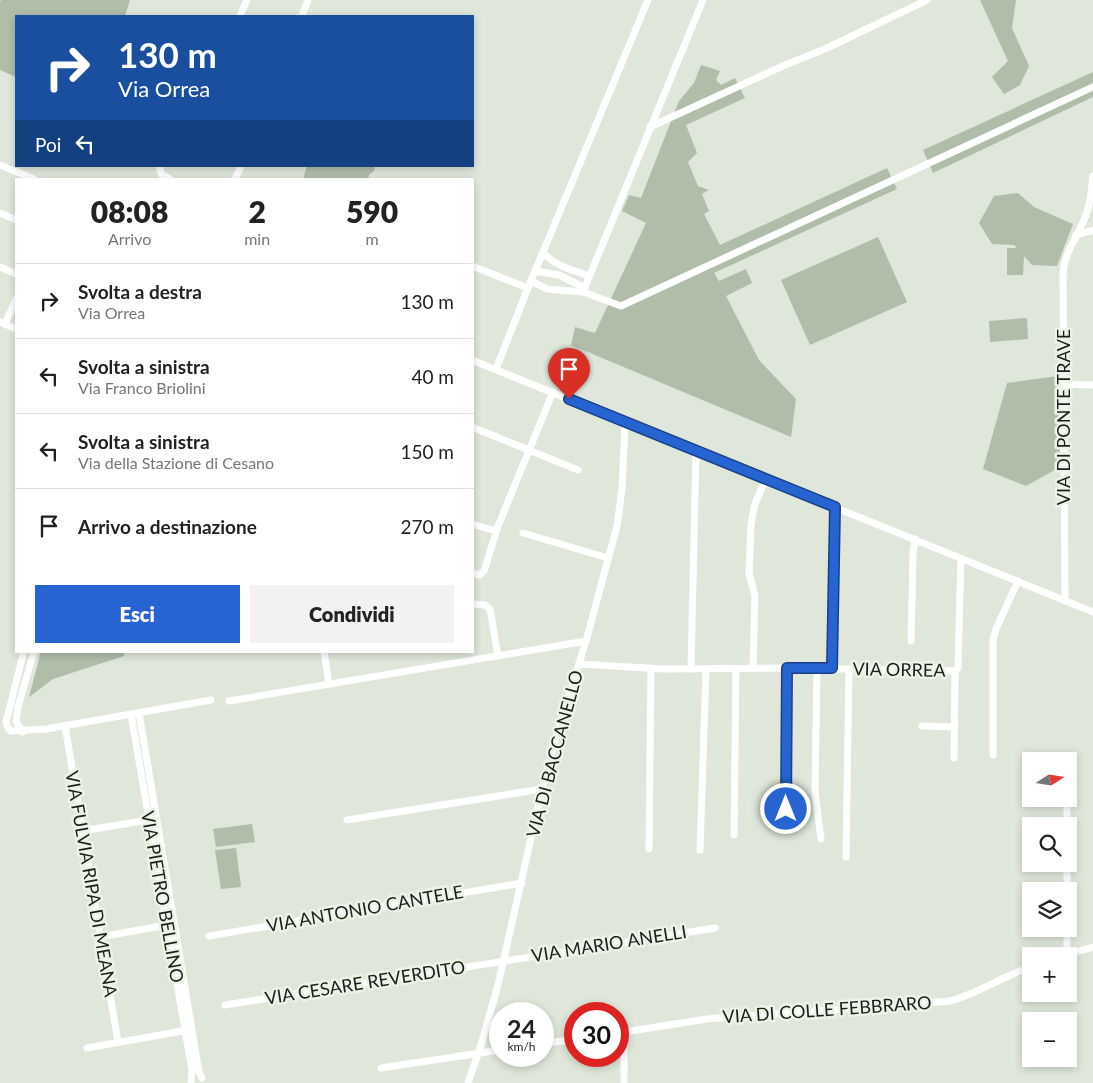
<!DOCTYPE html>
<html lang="it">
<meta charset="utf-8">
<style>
:root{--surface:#fff;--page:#f2f2f2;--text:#222;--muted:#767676;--line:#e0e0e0;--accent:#2564d1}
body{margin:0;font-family:Lato,sans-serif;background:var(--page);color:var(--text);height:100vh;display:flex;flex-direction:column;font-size:19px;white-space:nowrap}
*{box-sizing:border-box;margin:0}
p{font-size:16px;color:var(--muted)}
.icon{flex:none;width:28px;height:28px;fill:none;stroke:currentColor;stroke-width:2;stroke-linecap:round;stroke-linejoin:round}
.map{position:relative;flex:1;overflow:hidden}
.drawer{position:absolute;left:15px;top:178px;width:459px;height:475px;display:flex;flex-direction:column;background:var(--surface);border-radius:0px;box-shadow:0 2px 8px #0003}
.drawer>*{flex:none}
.guide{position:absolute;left:15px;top:15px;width:459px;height:152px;border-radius:0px;box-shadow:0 2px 8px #0003;background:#1a4fa0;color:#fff;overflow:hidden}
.needle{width:32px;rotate:78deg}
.controls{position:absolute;left:1022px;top:752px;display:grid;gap:10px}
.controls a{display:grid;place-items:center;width:55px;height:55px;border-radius:0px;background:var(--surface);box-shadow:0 2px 8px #0003;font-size:25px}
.speed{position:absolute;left:489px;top:1002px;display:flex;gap:10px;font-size:25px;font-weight:700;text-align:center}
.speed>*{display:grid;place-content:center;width:65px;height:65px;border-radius:50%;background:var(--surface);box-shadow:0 2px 8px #0003;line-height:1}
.speed small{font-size:12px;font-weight:400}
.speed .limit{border:8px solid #d22;background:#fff;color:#111}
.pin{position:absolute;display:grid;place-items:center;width:42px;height:42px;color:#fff;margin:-51px -21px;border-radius:50% 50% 50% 0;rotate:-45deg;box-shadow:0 0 5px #0007}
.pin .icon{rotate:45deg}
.me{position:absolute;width:55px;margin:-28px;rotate:0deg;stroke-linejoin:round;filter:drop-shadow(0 0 4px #0008)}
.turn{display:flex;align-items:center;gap:18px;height:105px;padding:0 20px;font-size:22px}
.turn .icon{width:65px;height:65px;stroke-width:2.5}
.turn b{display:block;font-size:35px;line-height:42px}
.then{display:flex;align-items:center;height:48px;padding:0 20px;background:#0003;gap:10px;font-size:19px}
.eta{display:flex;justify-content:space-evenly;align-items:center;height:85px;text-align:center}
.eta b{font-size:30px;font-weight:800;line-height:35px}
.button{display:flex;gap:10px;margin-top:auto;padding:10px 20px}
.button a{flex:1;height:58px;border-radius:0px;background:var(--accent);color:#fff;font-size:20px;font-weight:800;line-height:58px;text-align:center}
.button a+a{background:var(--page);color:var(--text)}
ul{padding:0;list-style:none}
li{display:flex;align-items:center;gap:15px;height:75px;padding:0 20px;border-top:1px solid var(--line)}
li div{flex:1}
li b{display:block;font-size:19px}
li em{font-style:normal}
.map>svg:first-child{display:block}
.green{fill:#b0bda9}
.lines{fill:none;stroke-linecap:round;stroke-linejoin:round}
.minor{stroke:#fff;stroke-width:7}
.route-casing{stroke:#184188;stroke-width:12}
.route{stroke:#2564d1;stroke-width:9}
.labels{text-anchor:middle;stroke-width:5;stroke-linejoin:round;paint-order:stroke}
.street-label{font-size:18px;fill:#1c1f1a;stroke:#ebf4e7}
</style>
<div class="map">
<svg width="1093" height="1083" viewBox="0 0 1093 1083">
<rect width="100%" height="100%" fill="#dee7da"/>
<g class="green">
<polygon points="1,0 130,0 125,16 16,16 16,77 0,70 0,2"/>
<polygon points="980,0 1016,0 1012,28 1029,66 1020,85 1004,94 992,77 1008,61"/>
<polygon points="701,65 720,71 716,80 721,85 735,78 745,98 686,125 697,153 688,162 698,186 709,190 702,194 709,211 704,214 720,245 887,168 897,189 714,273 719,281 746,269 752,283 726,296 759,360 796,399 791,437 571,345 575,327 595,333 646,223 622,211 629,195 641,198 679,101 694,83"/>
<polygon points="1093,72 1093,97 933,173 923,150"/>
<polygon points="307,166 374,166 375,170 369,175 368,179 303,179"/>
<polygon points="1018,193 1034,207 1073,224 1057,266 1032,265 1024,256 1023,275 1007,275 1007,248 1017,248 1014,245 992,244 979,223 994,196"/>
<polygon points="878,237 907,302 810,345 781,280"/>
<polygon points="1027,318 1028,339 990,342 989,321"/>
<polygon points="1058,376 1060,467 1026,486 983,469 1007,383"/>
<polygon points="41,651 123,651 124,656 53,679 29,697"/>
<polygon points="252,824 255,842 216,847 213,829"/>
<polygon points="236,848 241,887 221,889 215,850"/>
</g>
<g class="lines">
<g class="minor">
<polyline points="240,16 247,0"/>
<polyline points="302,16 308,0"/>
<polyline points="650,127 785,65 825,49 927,0"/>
<polyline points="0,165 34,179"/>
<polyline points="160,166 160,170 162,175 170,179"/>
<polyline points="235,179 241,166"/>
<polyline points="0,213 16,220"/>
<polyline points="1076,235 1093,230"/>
<path d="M543 252C554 266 573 270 589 276"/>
<polyline points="472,266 528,288"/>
<polyline points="0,267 16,274"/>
<polyline points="535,271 559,275 585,288"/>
<polyline points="531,281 547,289 583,292 621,306 1093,87"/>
<polyline points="583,292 703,0"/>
<polyline points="0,322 16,329"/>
<polyline points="5,324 16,299"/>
<polyline points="472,360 1093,612"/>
<polyline points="496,369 528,288 648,0"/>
<polyline points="1064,384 1093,385"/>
<polyline points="472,427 578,470"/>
<polyline points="472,524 496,531"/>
<polyline points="523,533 608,558"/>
<polyline points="472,573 480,575 484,571 498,526 553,392"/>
<path d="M1065 601 1063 272C1065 252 1076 240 1083 222 1090 208 1091 192 1093 176"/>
<polyline points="472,604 485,605 490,609 498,656"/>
<polyline points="911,641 913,554 915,539"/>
<polyline points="24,651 6,722 8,728 11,731 46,729 211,700"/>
<polyline points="324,651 329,684"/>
<polyline points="579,664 663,669 787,668 956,671 958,668 961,558"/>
<polyline points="753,668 755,596 749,573 751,524 755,504 766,479"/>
<polyline points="817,668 815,792 821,839"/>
<polyline points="832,668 835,507"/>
<polyline points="691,669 696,451"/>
<polyline points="229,701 586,641"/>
<polyline points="139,713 199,1072 202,1078"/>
<polyline points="131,714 192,1071 191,1081"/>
<polyline points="65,726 118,1042"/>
<polyline points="922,726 954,727"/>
<polyline points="23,732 16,722 18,707 34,651"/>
<polyline points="993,755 993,640 996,629 1018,581"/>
<polyline points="954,758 955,671"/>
<polyline points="787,809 787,668"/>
<polyline points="347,820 542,789"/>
<polyline points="1067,826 1067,799"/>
<polyline points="82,831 154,819"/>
<polyline points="734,835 736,668"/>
<polyline points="649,849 651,668"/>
<polyline points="700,850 706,669"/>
<polyline points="846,857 849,669"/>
<polyline points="1067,891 1067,864"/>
<polyline points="209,936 522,883"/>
<polyline points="100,937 172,924"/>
<polyline points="1067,955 1067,929"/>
<polyline points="1062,956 1093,947"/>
<polyline points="225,1005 715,928"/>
<polyline points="624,1031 624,1083"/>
<path d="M618 1033 707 1019 950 1001C979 993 1003 976 1031 967"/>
<polyline points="542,1044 575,1039"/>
<polyline points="87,1048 188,1030"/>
<polyline points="381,1068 500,1050"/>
<polyline points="468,1083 481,1045 498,985 542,789 556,737 586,641 617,526 622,489 625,423"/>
</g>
</g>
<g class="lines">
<defs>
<polyline id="route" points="569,399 835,507 832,668 787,668 786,809"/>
</defs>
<use href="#route" class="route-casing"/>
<use href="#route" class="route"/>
</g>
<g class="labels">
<g class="street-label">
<text transform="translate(1064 417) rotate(-90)" y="6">VIA DI PONTE TRAVE</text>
<text transform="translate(899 670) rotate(1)" y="6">VIA ORREA</text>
<text transform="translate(555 754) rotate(-75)" y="6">VIA DI BACCANELLO</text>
<text transform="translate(91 884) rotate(80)" y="6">VIA FULVIA RIPA DI MEANA</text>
<text transform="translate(162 897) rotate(80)" y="6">VIA PIETRO BELLINO</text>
<text transform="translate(365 909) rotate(-10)" y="6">VIA ANTONIO CANTELE</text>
<text transform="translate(609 944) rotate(-9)" y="6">VIA MARIO ANELLI</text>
<text transform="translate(365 983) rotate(-9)" y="6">VIA CESARE REVERDITO</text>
<text transform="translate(827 1010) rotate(-4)" y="6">VIA DI COLLE FEBBRARO</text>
</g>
</g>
</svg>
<div class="controls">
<a><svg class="needle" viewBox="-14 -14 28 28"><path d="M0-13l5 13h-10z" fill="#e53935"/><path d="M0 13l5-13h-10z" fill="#767676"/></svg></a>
<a><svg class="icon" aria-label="search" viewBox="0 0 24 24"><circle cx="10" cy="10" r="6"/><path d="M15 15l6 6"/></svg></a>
<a><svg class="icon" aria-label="layers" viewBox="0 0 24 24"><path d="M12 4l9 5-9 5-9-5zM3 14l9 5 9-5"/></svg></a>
<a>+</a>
<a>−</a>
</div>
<div class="speed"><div>24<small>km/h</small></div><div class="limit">30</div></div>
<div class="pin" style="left:569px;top:399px;background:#d93025"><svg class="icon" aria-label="arrive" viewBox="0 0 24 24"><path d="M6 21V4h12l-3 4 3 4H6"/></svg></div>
<svg class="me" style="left:786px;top:809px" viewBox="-20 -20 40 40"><circle r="17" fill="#2564d1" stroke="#fff" stroke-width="3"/><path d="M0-11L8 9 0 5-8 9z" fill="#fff"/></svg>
<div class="guide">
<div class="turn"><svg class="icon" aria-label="right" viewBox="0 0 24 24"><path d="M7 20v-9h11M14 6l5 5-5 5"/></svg><div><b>130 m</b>Via Orrea</div></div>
<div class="then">Poi<svg class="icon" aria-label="left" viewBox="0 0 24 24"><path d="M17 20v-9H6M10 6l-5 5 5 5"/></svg></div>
</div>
<section class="drawer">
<div class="eta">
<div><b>08:08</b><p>Arrivo</p></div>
<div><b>2</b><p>min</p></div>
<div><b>590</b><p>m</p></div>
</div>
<ul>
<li><svg class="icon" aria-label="right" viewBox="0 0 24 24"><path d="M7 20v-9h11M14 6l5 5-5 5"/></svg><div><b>Svolta a destra</b><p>Via Orrea</p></div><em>130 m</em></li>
<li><svg class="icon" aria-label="left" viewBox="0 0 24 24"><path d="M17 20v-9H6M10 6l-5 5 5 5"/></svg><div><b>Svolta a sinistra</b><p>Via Franco Briolini</p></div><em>40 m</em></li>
<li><svg class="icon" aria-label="left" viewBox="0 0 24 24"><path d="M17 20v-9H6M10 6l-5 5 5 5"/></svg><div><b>Svolta a sinistra</b><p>Via della Stazione di Cesano</p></div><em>150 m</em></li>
<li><svg class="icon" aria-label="arrive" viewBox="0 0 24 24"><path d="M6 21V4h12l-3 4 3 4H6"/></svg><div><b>Arrivo a destinazione</b></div><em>270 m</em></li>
</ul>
<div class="button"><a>Esci</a><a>Condividi</a></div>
</section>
</div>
